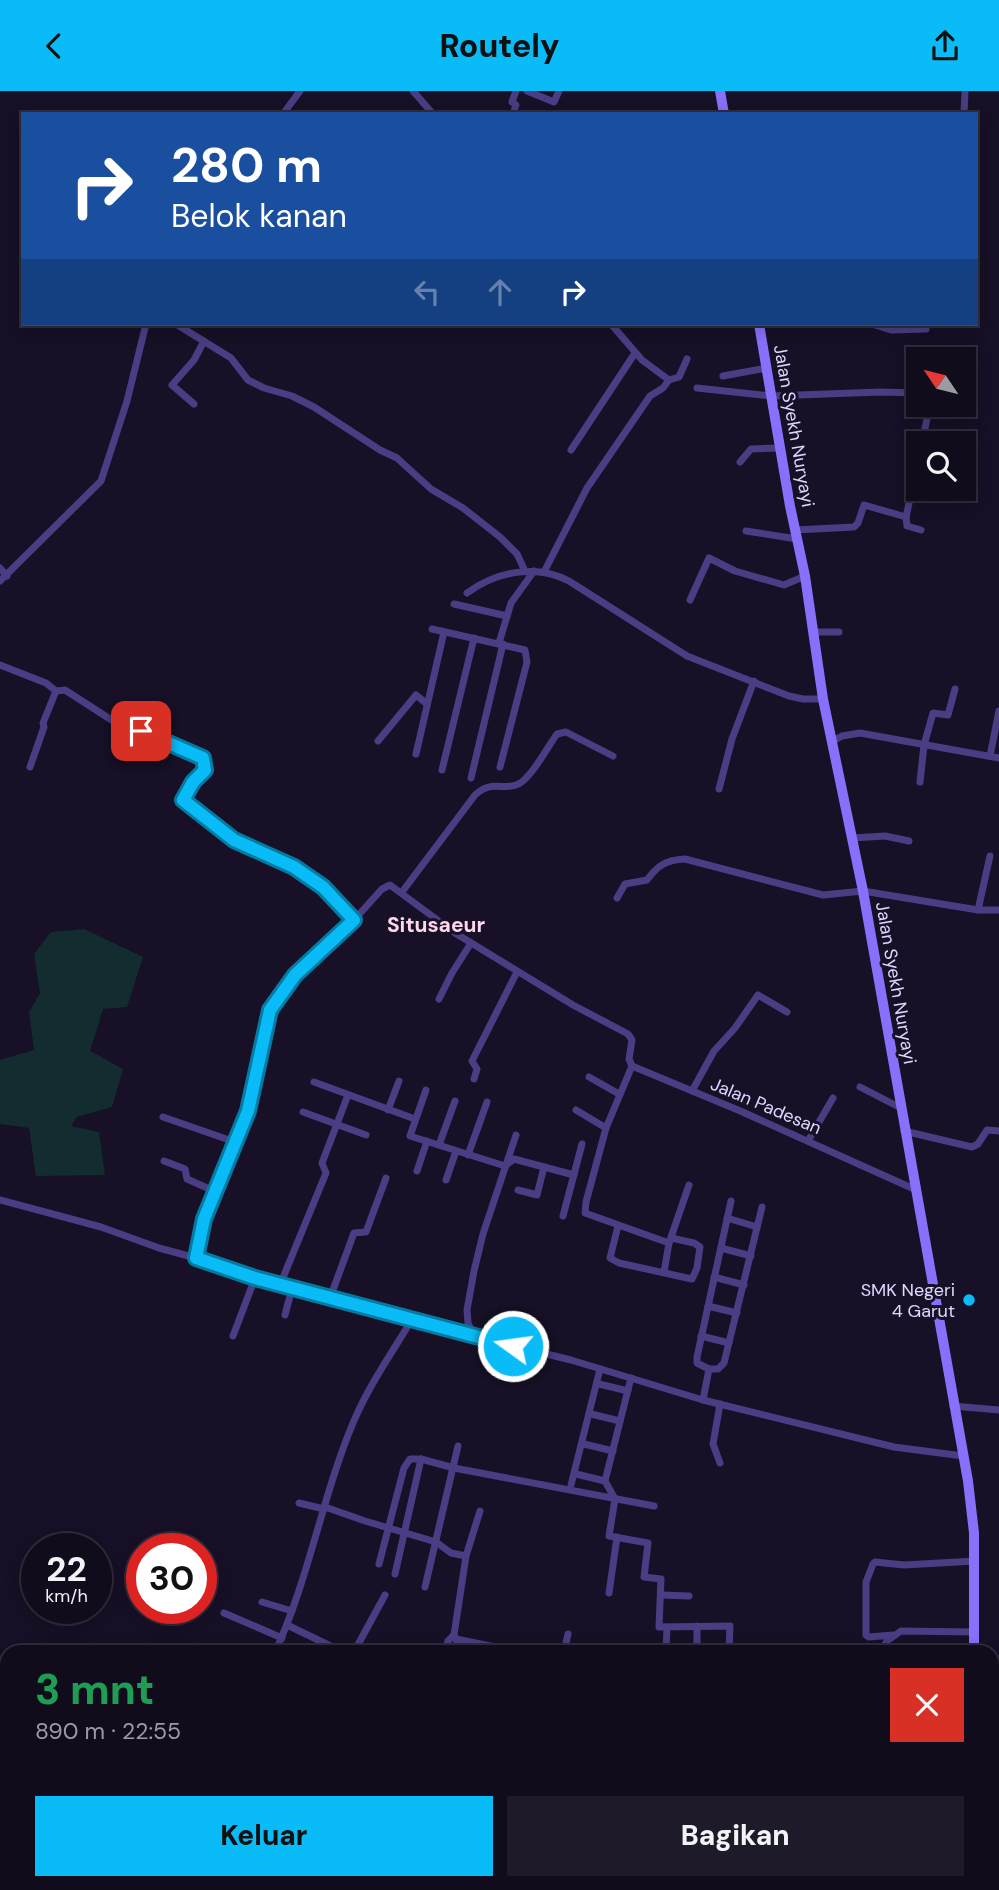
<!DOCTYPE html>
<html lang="id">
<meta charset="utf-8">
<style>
:root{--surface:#110c1c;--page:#1e1a29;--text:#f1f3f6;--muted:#9c9ba3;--line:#302c3b;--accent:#09bbf6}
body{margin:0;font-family:"DM Sans",sans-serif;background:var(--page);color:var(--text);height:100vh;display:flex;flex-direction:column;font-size:26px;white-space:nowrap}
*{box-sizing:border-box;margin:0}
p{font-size:23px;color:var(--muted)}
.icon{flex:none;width:38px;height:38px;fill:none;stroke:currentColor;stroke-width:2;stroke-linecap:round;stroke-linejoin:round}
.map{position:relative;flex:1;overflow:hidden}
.sheet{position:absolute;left:0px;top:1554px;width:999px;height:245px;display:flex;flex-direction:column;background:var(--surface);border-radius:21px 21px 0 0;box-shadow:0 4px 18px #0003,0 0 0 2px var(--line)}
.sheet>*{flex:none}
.banner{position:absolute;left:21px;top:21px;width:957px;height:214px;border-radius:0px;box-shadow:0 4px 18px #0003,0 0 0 2px var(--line);background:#1a4fa0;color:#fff;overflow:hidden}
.needle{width:46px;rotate:305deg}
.buttons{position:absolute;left:906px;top:256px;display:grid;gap:14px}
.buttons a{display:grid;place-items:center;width:70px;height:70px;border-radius:0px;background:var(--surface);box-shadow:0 4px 18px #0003,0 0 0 2px var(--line);font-size:35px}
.speed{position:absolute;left:21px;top:1442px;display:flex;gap:14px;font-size:35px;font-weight:700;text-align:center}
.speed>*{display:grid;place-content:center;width:91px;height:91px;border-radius:50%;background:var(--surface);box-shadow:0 4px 18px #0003,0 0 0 2px var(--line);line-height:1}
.speed small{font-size:18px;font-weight:400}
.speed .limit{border:10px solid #d22;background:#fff;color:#111}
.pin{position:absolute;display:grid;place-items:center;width:60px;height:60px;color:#fff;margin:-30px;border-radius:14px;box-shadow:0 4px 10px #0006}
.me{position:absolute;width:77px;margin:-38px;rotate:284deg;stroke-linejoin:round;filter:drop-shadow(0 0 5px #0008)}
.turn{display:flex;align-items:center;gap:24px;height:147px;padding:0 35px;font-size:32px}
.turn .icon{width:91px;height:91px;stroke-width:2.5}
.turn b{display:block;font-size:49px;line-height:60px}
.lanes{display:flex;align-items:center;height:66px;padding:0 35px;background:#0003;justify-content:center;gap:35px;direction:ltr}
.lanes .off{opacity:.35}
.round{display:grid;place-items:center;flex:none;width:74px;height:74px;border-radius:0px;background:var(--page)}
.head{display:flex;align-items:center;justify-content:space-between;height:119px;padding:0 35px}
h1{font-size:42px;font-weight:800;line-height:52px;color:#1e9e55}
.primary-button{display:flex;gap:14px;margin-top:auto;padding:14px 35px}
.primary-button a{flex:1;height:80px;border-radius:0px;background:var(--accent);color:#111;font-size:28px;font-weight:800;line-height:80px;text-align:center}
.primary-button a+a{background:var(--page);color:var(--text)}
header{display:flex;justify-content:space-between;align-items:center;height:91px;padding:0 35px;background:var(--accent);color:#111;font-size:32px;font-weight:800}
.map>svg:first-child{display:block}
.green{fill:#132c2f}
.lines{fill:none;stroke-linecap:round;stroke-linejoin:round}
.minor{stroke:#4a3d83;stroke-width:7}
.secondary{stroke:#8970fa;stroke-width:10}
.route-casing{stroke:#067aa0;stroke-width:18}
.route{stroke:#09bbf6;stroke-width:12}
.poi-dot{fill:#09bbf6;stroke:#171026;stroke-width:2.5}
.labels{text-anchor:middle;stroke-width:6;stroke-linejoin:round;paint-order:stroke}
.street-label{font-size:18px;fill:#e0d6fe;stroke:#171026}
.poi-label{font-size:18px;fill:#e0d6fe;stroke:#171026;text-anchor:end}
.quarter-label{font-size:21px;font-weight:bold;fill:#fed8ea;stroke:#171026}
</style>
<header><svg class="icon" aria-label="back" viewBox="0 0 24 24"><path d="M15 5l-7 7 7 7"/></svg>Routely<svg class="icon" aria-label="share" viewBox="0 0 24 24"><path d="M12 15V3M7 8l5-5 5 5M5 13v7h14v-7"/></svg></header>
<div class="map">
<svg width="999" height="1799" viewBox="0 0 999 1799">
<rect width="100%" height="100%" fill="#171026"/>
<polygon class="green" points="84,838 143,866 127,916 103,918 90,960 123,978 112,1016 77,1026 71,1035 99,1041 105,1084 36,1085 29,1037 0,1033 0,969 34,959 29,921 40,902 34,863 51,841"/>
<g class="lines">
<g class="minor">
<polyline points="413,0 433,23"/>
<polyline points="527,0 554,11 559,0"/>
<polyline points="283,23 300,0"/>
<polyline points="513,23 516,14 512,11 516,0"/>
<polyline points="964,23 965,0"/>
<polyline points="176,233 231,267 248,289 264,297 292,305 314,316 380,359 397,367 431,398 463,417 500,446 517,463 525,480"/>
<polyline points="872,233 891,239 926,238"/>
<polyline points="927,265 928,268"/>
<polyline points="723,285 767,277"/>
<polyline points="669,289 679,286 687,268"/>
<polyline points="697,297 772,305 880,301 919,302"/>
<polyline points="194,313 172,294 194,269 204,250"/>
<polyline points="922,352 930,313"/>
<polyline points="571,359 635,262"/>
<polyline points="740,371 751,358 780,357"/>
<polyline points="906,426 907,435 921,439"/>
<polyline points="795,439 854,436 858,432 864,414 906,426 919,366"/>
<polyline points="746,440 797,448"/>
<polyline points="0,477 7,485"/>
<polyline points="544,481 587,397 650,305 663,297 669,289 642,269 611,233"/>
<polyline points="0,490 101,390 127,310 146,233"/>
<path d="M467 502C497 480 536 473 569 490L687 565 789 605 803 608H823"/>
<polyline points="690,509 709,467 735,480 784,494 805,485"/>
<polyline points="454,513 507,525"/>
<polyline points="432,538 525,559 527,571 500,676"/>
<polyline points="814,541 839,541"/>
<polyline points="499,552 511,512 534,480"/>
<polyline points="0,574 46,592 56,600 65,599 127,639 144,640 203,667 205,679 190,695 183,709 234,749 294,776 323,796 354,829"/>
<polyline points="378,650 416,604 427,613"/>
<polyline points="833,650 842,645 860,642 999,667"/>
<polyline points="416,663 444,541"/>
<polyline points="990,665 999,620"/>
<polyline points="30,676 44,636 43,632 56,600"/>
<polyline points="442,679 474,547"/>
<polyline points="471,687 503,553"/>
<polyline points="920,691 924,654 933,622 948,624 955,598"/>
<polyline points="719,698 732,648 754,590"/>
<polyline points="852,747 885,745 909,750"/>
<path d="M402 801 475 704C491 689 500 699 516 694 530 690 548 655 557 643L566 641 613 665"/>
<path d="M617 807 625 793 647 789C658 774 666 769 685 768L823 804 863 800 978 819H999"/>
<polyline points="978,819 990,765"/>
<polyline points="439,908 452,882 471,852"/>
<polyline points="589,986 619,1003"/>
<polyline points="474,988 477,978 472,970 517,881"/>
<polyline points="314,991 415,1028"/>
<polyline points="860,996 899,1016"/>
<polyline points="426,999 410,1045 505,1075 514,1068 574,1084"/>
<polyline points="692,1000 714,960 735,937 758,904 787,921"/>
<polyline points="388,1019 399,990"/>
<polyline points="576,1019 606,1037 632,975"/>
<polyline points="303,1021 366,1044"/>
<polyline points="163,1026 235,1051"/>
<polyline points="606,1037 586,1111 585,1122 669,1152"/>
<polyline points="904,1040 972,1056 978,1053 987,1039 999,1040"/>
<polyline points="808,1050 833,1007"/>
<polyline points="439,1054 455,1010"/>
<polyline points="468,1064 487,1011"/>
<polyline points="164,1070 185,1078 187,1088 214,1100"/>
<polyline points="417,1080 427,1050"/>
<polyline points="446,1089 456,1060"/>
<polyline points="518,1099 537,1104 544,1076"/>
<polyline points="0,1109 101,1136 159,1157 196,1167 255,1187 411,1230 571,1269 703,1309 894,1356 963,1365"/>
<polyline points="563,1125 582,1053"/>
<polyline points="727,1127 757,1136"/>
<polyline points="618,1135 610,1167 619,1172 692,1188 697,1177 700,1156 694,1152 671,1147"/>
<polyline points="721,1157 751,1165"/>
<polyline points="196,1167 210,1111 248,1020 270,919 295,884 354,829 382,798 390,794 455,842 573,914 628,943 632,949 629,968 632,975 738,1019 914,1098"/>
<polyline points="664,1181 669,1152 689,1094"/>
<polyline points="714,1186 744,1194"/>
<polyline points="280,1194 326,1082 322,1072 348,1004"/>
<polyline points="330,1207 354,1142 366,1141 386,1087"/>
<polyline points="708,1215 737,1222"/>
<polyline points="285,1224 292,1197"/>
<polyline points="233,1245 255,1187"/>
<polyline points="701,1245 729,1252"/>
<polyline points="474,1246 468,1232 467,1219 474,1180 483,1143 516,1044"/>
<polyline points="709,1278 697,1272 697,1266 731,1110"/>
<polyline points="631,1287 605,1390 615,1408 609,1445 648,1452 644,1486 661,1488 659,1536 730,1535 729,1561"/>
<polyline points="599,1293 628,1300"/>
<polyline points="703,1309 709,1278 718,1278 724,1272 762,1116"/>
<polyline points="953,1315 999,1319"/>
<polyline points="591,1323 620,1330"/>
<polyline points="584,1353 613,1360"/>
<polyline points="720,1372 713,1353 720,1313"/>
<polyline points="576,1383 605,1390"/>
<polyline points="571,1394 600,1278"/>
<polyline points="299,1412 324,1418"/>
<polyline points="325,1416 365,1430 436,1451 451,1462 466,1465 454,1544 458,1553 457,1561"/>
<polyline points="466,1465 480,1420"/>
<polyline points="379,1473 404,1377 410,1368 421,1368 454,1377 654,1415"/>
<polyline points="395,1483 421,1368"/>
<polyline points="425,1496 458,1355"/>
<polyline points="609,1502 617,1446"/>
<polyline points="661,1504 689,1505"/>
<polyline points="262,1511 292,1520"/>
<polyline points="224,1522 282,1547"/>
<polyline points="287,1534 343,1561"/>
<polyline points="697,1535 697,1561"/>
<polyline points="893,1544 869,1546 866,1544 866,1491 873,1473 875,1471 904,1474 975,1470"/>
<polyline points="456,1548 495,1556 494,1561"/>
<polyline points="789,1560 789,1561"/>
<path d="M275 1561C309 1488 322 1406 353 1332 368 1296 391 1263 411 1230"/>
<polyline points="354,1561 385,1504"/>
<polyline points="445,1561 448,1550 454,1544"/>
<polyline points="564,1561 568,1543"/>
<polyline points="666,1561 667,1536"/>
<polyline points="881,1561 887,1550 901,1540 974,1541"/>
<polyline points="992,1571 999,1571"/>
<polyline points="3,1755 7,1755"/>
<polyline points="454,1792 476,1799"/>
<polyline points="271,1799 274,1792"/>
<polyline points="398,1799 402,1792"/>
<polyline points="489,1799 492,1792"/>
<polyline points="583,1799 590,1792"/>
<polyline points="875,1799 875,1792"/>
</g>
<g class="secondary">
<polyline points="720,0 724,23"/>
<polyline points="759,233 790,415 805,485 823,608 863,800 968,1390 974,1442 974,1561"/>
<polyline points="992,1720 999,1739"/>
</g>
</g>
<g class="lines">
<defs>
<polyline id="route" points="141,640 203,667 205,679 193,691 183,709 234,749 294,776 323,796 354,829 295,884 270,919 248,1020 204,1128 196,1167 255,1187 513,1255"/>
</defs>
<use href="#route" class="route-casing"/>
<use href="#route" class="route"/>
</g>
<circle class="poi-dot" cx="969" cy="1209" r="7"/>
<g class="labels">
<g class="street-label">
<text transform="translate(794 335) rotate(80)" y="6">Jalan Syekh Nuryayi</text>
<text transform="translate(896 892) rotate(80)" y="6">Jalan Syekh Nuryayi</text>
<text transform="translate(766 1015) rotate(23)" y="6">Jalan Padesan</text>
</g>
<g class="poi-label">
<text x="955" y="1205">SMK Negeri<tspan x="955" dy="21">4 Garut</tspan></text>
</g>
<g class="quarter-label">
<text x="436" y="841">Situsaeur</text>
</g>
</g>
</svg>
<div class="buttons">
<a><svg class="needle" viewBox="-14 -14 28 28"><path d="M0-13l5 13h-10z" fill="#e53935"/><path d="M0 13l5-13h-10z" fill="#9c9ba3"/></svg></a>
<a><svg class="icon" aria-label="search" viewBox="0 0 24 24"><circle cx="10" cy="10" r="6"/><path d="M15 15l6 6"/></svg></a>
</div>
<div class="speed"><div>22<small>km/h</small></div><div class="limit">30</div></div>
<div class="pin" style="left:141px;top:640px;background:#d93025"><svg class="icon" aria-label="arrive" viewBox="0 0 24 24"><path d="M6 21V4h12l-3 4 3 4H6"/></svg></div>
<svg class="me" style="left:513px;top:1255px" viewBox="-20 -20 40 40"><circle r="17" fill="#09bbf6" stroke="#fff" stroke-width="3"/><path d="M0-11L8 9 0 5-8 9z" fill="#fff"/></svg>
<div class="banner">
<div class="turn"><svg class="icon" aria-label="right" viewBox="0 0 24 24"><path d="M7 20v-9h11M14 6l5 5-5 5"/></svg><div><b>280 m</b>Belok kanan</div></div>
<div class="lanes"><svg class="icon off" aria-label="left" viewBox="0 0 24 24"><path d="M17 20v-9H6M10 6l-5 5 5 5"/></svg><svg class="icon off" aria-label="ahead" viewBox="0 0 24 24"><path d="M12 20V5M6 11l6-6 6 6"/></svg><svg class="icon" aria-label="right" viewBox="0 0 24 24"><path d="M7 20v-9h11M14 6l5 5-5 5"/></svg></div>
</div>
<section class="sheet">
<div class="head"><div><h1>3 mnt</h1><p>890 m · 22:55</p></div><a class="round" style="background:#d93025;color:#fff"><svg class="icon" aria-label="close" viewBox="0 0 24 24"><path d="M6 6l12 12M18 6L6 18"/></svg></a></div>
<div class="primary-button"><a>Keluar</a><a>Bagikan</a></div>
</section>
</div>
